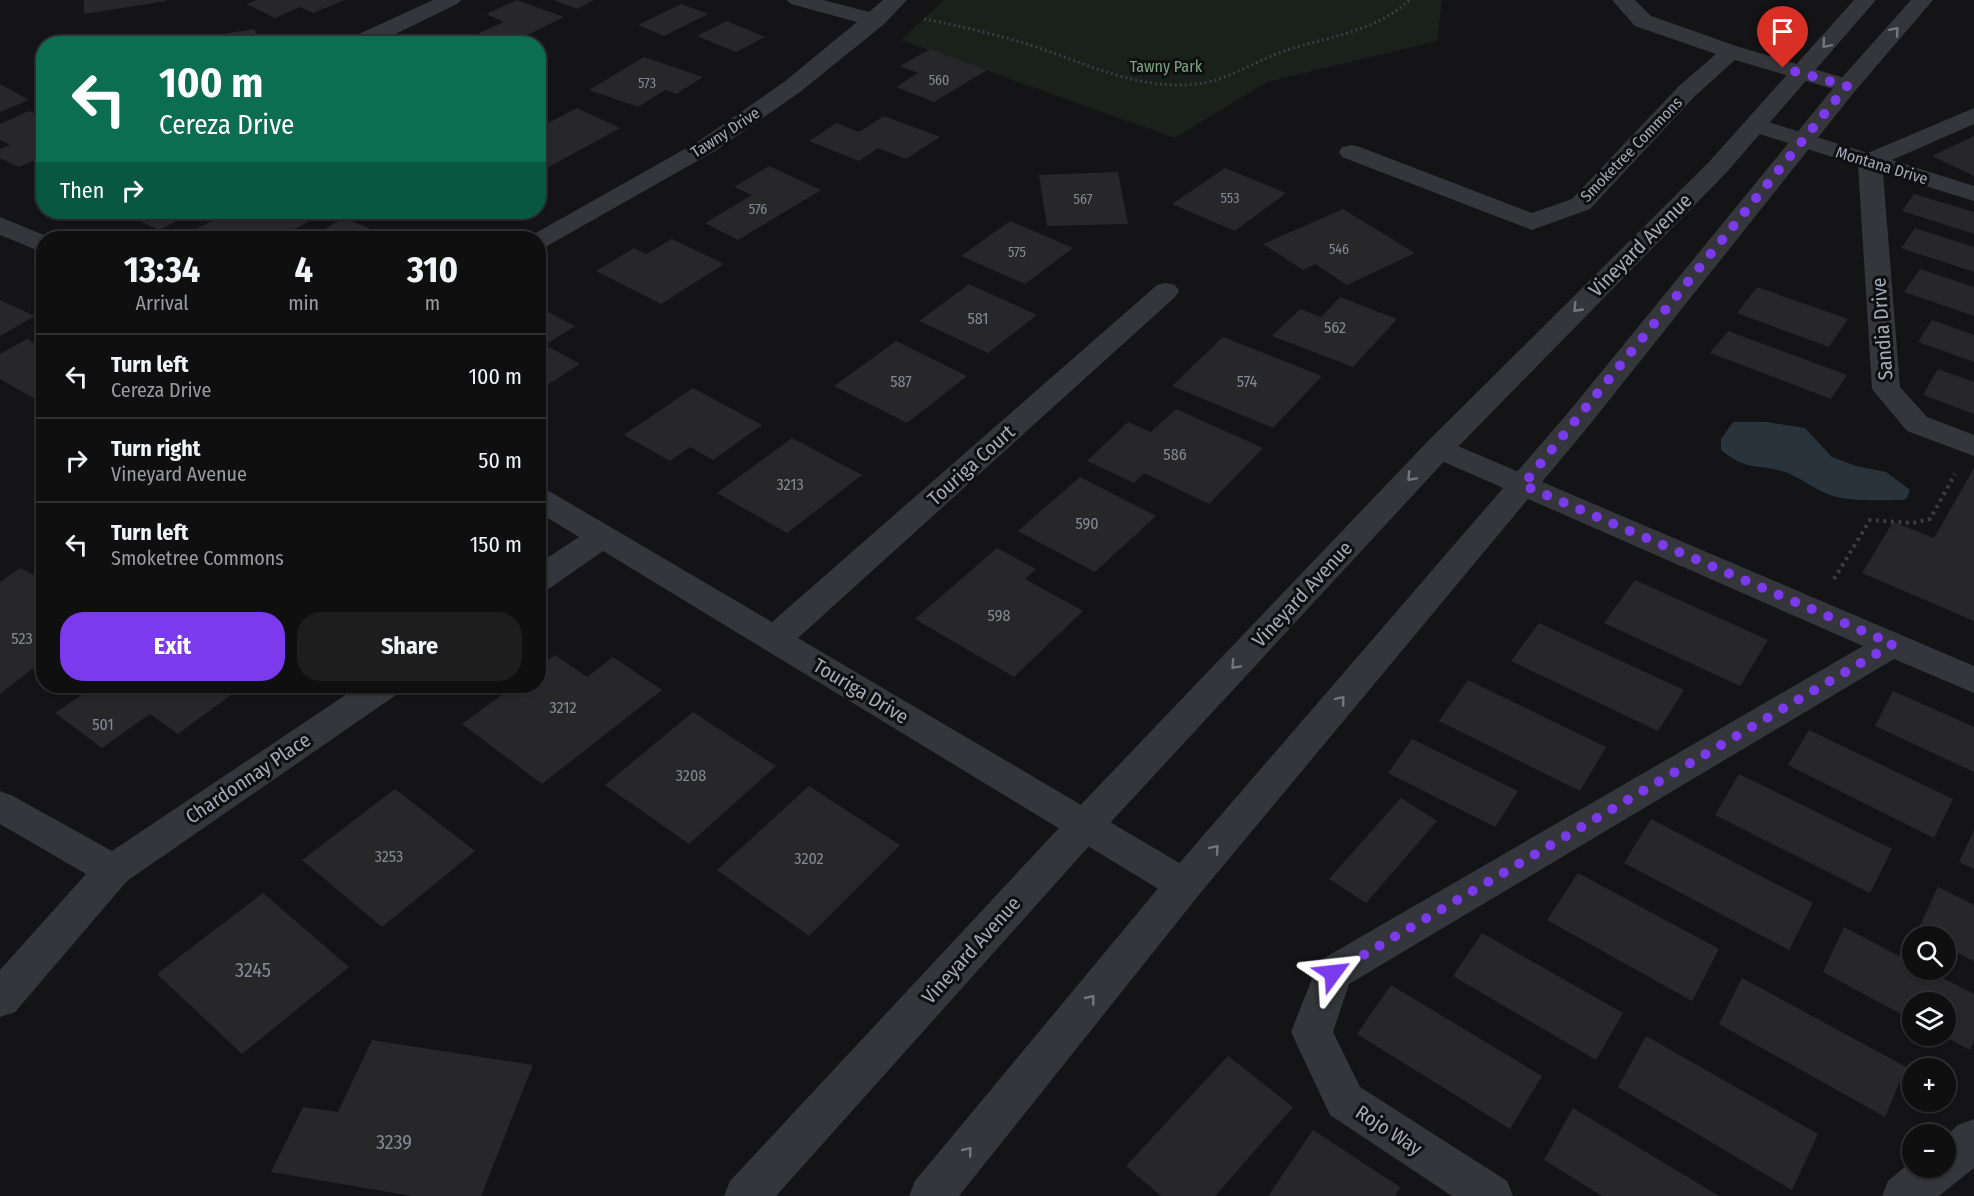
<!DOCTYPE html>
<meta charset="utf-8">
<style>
:root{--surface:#0f0f10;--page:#1d1d1e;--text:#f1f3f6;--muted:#9b9c9f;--line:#2f2f30;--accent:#7c3aed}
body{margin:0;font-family:"Fira Sans Condensed",sans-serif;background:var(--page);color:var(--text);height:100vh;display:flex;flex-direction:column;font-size:22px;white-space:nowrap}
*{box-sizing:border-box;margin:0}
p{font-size:20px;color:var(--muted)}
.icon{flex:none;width:33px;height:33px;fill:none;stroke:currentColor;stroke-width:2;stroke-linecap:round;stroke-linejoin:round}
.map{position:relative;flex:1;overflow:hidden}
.details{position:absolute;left:36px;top:231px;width:510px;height:462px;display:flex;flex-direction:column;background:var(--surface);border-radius:24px;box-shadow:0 2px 4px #0004,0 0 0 2px var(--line)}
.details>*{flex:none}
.guide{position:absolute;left:36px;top:36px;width:510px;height:183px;border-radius:24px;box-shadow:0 2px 4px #0004,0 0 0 2px var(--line);background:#0b6e4f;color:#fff;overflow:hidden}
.buttons{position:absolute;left:1902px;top:926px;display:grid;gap:12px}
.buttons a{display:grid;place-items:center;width:54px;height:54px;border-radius:50%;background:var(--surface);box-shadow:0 2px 4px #0004,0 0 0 2px var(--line);font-size:30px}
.pin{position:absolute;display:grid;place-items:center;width:51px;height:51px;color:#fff;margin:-62px -26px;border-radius:50% 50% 50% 0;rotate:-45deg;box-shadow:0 0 6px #0007}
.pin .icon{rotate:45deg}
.me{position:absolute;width:66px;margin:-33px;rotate:60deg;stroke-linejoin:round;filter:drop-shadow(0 0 4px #0008)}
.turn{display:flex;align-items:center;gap:21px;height:126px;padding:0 24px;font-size:27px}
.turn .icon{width:78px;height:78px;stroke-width:2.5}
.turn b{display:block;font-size:42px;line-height:51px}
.then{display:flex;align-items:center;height:57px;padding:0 24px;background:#0003;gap:12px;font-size:22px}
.eta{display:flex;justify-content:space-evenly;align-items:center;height:102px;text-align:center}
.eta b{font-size:36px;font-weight:700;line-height:42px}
.cta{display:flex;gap:12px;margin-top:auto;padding:12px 24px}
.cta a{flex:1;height:69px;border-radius:24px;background:var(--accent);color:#fff;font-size:24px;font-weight:700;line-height:69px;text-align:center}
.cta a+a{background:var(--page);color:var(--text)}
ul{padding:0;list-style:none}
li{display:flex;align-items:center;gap:18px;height:84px;padding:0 24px;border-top:2px solid var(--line)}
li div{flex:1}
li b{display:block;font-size:22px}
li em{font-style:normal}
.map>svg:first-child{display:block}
.green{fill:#1a211b}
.water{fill:#29333b}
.building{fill:#27272a}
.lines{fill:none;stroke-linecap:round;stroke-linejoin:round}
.path-far1{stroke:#3b3d42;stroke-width:3;stroke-dasharray:2 3;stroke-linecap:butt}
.path{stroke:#3b3d42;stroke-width:4;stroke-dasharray:3 4.5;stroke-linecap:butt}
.minor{fill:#35363b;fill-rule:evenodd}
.tertiary{fill:#35363b;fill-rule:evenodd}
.oneway{stroke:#73767f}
.route{stroke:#7c3aed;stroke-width:10;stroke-dasharray:0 18}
.labels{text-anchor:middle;stroke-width:6;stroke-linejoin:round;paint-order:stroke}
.far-number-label{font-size:14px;fill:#858893}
.far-park-label{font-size:16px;fill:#7aa47e;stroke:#0f0f11}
.far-street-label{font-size:16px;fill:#a5aab7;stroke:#0f0f11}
.number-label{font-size:16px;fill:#858893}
.street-label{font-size:20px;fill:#a5aab7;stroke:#0f0f11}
.near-number-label{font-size:20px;fill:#858893}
</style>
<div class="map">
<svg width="1974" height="1196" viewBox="0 0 1974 1196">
<rect width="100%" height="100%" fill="#141416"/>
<polygon class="green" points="944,0 1442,0 1437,41 1267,82 1175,138 901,40"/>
<path class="water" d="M1733 422H1766L1805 428 1832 457 1856 466 1886 472 1910 490 1907 498 1903 500C1880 500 1850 502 1830 495 1814 489 1801 478 1785 472 1756 463 1748 472 1721 450V439Z"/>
<g class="building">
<polygon points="84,0 166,0 166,1 84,14"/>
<polygon points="257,0 345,0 313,13 300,7 275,18 246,4"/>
<polygon points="517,0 564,17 509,44 479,33 504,22 486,14"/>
<polygon points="553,0 594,0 577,9"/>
<polygon points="681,4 708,14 664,36 638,25"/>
<polygon points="727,21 765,37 736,52 697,36"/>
<polygon points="255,29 257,44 179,44 179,41"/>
<polygon points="930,49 987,70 934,102 896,87 918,73 900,66"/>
<polygon points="644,57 703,77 676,94 665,90 638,107 589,90"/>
<polygon points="0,84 29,100 0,112"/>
<polygon points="577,108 620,128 547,168 538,164 538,128"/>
<polygon points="29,111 44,118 44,156 19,167 0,158 0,149 10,145 0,140 0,124"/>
<polygon points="884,116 940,137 906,159 878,148 859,161 809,141 837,123 859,132"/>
<polygon points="1974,136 1974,176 1932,156"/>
<polygon points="769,166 821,190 738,240 705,223 752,195 734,187"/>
<polygon points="1225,168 1286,193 1235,231 1172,204"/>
<polygon points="1118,172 1128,224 1047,226 1039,175"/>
<polygon points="1914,194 1974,212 1974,234 1902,211"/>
<polygon points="1343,209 1415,253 1347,285 1315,264 1303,270 1263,244"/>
<polygon points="122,212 194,212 159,230"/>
<polygon points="230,212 309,212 319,216 278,238 195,238 186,234"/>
<polygon points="343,218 394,238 310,238"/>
<polygon points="1010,221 1073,248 1025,284 961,256"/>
<polygon points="1915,228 1974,247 1974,272 1901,248"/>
<polygon points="672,239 724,264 661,304 596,271 634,248 646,254"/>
<polygon points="1920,269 1974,287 1974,316 1904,292"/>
<polygon points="969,284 1037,315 988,353 919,321"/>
<polygon points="1757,287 1848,319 1829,347 1737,313"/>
<polygon points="1340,297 1397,319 1353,367 1272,336 1300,309 1321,317"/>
<polygon points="0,300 35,316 0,336"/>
<polygon points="538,307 575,326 545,345 580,364 538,391"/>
<polygon points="1932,320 1974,335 1974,362 1918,342"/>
<polygon points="1728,331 1847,375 1831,399 1710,353"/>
<polygon points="1223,337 1322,376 1273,428 1172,386"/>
<polygon points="27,339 44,349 44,394 35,399 0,379 0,354"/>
<polygon points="896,341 967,376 907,423 834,386"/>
<polygon points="1938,369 1974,382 1974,414 1923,395"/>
<polygon points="693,388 762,425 713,460 690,447 670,461 624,435"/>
<polygon points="1176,409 1263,448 1209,504 1144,473 1134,483 1087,461 1128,422 1151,432"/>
<polygon points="792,438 862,475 787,533 717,493"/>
<polygon points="1974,468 1974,621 1862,573 1893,522 1934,538"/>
<polygon points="1080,477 1156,516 1095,572 1018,531"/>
<polygon points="997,548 1036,569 1025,579 1083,611 1014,677 915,619"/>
<polygon points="20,568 44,580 44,608 37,613 44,616 44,660 0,694 0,582"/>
<polygon points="1635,580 1768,640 1740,686 1604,623"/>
<polygon points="1539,623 1684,690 1658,731 1511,661"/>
<polygon points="555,655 587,677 613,657 662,690 542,784 462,724 514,686 538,686 538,668"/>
<polygon points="1468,680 1606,747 1580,791 1439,721"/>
<polygon points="95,686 243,686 178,734 150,714 102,748 55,713"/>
<polygon points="1893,691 1974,727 1974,772 1875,726"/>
<polygon points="693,712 776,766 689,844 605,785"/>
<polygon points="1809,730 1953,799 1934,838 1788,765"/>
<polygon points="1412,739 1518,791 1495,827 1388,773"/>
<polygon points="1739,774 1892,849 1870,893 1715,815"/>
<polygon points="809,786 900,845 809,936 717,870"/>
<polygon points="395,789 475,851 382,927 302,860"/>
<polygon points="1401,798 1437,821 1366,903 1329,879"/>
<polygon points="1651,819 1813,903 1789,950 1624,863"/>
<polygon points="1974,830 1974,869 1959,862"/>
<polygon points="1578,873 1719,949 1692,1001 1547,920"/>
<polygon points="1938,887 1974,905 1974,961 1946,947 1946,936 1924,936 1917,932"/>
<polygon points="263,893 349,967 242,1054 157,974"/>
<polygon points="1844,927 1912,963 1912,969 1925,969 1974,994 1974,1041 1970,1050 1941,1035 1946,1035 1946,1002 1912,1002 1912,1020 1823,972"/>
<polygon points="1482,933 1623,1013 1596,1060 1453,976"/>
<polygon points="1742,978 1906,1067 1885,1117 1719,1024"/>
<polygon points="1391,985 1542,1076 1510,1129 1357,1034"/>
<polygon points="1646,1036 1818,1134 1792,1190 1618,1087"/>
<polygon points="372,1040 533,1065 481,1196 412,1196 271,1172 303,1107 338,1112"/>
<polygon points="1228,1056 1293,1107 1215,1196 1161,1196 1126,1166"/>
<polygon points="1573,1108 1719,1196 1602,1196 1544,1160"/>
<polygon points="1313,1130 1400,1187 1395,1196 1268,1196"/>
</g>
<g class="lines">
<path class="path-far1" d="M924 19C960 26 995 34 1030 45 1083 62 1139 91 1196 84 1230 80 1258 59 1290 49 1333 36 1375 31 1410 0"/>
<polyline class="path" points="1834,579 1870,520 1913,523 1930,519 1955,474"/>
<g class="minor">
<polygon points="433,0 461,0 457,4 375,44 345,44 348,39"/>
<polygon points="787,0 823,0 869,12 883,0 907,0 883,25 800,92 715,151 547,246 538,249 538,238 527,238 699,141 784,82 857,22 791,4"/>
<polygon points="1612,0 1635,0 1651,16 1739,47 1855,81 1858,86 1855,91 1847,93 1735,60 1695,96 1590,209 1532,230 1342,157 1339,152 1342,147 1351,145 1360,147 1532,213 1572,199 1679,86 1716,54 1635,26"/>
<polygon points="1974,108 1974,124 1892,160 1974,186 1974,201 1883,173 1900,387 1927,417 1974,435 1974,456 1907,431 1872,389 1858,165 1747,130 1743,125 1747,120 1755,118 1868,153"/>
<polygon points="0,217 51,238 44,238 44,253 0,235"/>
<polygon points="1166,283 1175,285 1179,291 1175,297 798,638 1198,874 1203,885 1198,896 1184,901 1170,896 603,551 550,588 538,591 538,564 579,537 538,512 538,488 549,491 772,622 1157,285"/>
<polygon points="1439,438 1974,666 1974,693 1894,659 1349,984 1333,1032 1360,1087 1507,1181 1513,1196 1452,1196 1330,1115 1291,1032 1319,961 1863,646 1428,455 1424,448 1428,441"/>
<polygon points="359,686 401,686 396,695 127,881 15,1012 0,1017 0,970 86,874 0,824 0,791 13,796 112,851"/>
<polygon points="1974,1119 1974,1168 1939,1196 1882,1196 1888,1181 1912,1161 1912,1167 1946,1167 1946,1136 1958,1125"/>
</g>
<g class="tertiary">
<polygon points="1854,0 1876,0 1726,173 1450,455 1098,836 776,1196 724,1196 730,1181 1072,814 1428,441 1708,163"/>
<polygon points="1911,0 1933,0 1855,91 1587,428 1198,896 959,1196 909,1196 915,1181 1170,874 1567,414 1839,81"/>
</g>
</g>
<defs><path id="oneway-chevron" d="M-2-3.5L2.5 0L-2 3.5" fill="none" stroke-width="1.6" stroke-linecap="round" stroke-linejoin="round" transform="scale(1.5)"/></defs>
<g class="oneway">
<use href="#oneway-chevron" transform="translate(1895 31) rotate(-49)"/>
<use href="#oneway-chevron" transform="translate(1826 44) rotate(131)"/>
<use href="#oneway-chevron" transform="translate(1577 308) rotate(134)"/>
<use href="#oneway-chevron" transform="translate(1411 477) rotate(133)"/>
<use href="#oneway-chevron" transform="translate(1235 665) rotate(133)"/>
<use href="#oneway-chevron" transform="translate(1341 700) rotate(-50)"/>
<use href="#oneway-chevron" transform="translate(1215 849) rotate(-49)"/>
<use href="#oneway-chevron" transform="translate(1091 999) rotate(-51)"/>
<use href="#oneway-chevron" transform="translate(968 1151) rotate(-51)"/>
</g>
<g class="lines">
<polyline class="route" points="1333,973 1893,644 1523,485 1847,86 1783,68"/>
</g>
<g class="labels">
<g class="far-number-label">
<text x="939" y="85">560</text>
<text x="647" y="88">573</text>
<text x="1230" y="203">553</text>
<text x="1083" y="204">567</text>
<text x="758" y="214">576</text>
<text x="1339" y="254">546</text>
<text x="1017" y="257">575</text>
</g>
<g class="far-park-label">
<text x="1166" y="72">Tawny Park</text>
</g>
<g class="far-street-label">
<text transform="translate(725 132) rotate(-33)" y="6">Tawny Drive</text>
<text transform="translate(1631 149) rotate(-46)" y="6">Smoketree Commons</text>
<text transform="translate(1882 165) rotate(17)" y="6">Montana Drive</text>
</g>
<g class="number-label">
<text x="978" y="324">581</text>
<text x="1335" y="333">562</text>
<text x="901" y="387">587</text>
<text x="1247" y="387">574</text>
<text x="1175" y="460">586</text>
<text x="790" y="490">3213</text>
<text x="1087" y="529">590</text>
<text x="999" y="621">598</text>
<text x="22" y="644">523</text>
<text x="563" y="713">3212</text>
<text x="103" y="730">501</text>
<text x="691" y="781">3208</text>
<text x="389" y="862">3253</text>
<text x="809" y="864">3202</text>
</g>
<g class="street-label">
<text transform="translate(1640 245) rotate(-45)" y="7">Vineyard Avenue</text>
<text transform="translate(1882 329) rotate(-94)" y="7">Sandia Drive</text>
<text transform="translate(971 465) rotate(-42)" y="7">Touriga Court</text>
<text transform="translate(1302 594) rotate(-47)" y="7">Vineyard Avenue</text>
<text transform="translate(861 691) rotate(31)" y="7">Touriga Drive</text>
<text transform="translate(248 778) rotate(-34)" y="7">Chardonnay Place</text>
<text transform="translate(971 950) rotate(-48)" y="7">Vineyard Avenue</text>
<text transform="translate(1389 1130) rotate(33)" y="7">Rojo Way</text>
</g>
<g class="near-number-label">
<text x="253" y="977">3245</text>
<text x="394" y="1149">3239</text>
</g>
</g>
</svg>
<div class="buttons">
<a><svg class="icon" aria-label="search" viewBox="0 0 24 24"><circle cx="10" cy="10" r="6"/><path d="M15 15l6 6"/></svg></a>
<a><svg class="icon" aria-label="layers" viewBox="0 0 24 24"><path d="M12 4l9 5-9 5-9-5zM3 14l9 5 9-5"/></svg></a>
<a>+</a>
<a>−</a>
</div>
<div class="pin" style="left:1783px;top:68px;background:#d93025"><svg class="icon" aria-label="arrive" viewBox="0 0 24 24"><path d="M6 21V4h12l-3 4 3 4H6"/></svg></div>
<svg class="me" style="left:1333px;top:973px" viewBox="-20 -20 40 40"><path d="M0-17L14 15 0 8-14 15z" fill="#7c3aed" stroke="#fff" stroke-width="4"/></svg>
<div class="guide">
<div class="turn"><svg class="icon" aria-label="left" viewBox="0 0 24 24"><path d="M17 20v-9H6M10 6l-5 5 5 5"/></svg><div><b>100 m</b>Cereza Drive</div></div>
<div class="then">Then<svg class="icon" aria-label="right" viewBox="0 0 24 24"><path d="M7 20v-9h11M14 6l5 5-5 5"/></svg></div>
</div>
<section class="details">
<div class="eta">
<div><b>13:34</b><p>Arrival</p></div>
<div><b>4</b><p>min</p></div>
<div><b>310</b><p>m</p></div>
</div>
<ul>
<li><svg class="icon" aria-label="left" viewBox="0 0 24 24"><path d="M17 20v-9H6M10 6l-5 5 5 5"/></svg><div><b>Turn left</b><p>Cereza Drive</p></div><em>100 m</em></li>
<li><svg class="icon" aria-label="right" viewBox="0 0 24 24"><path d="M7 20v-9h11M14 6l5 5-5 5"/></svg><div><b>Turn right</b><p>Vineyard Avenue</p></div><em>50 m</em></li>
<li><svg class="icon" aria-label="left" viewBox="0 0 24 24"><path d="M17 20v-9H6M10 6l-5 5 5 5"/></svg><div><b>Turn left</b><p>Smoketree Commons</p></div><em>150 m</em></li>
</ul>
<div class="cta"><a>Exit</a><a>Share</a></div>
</section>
</div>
